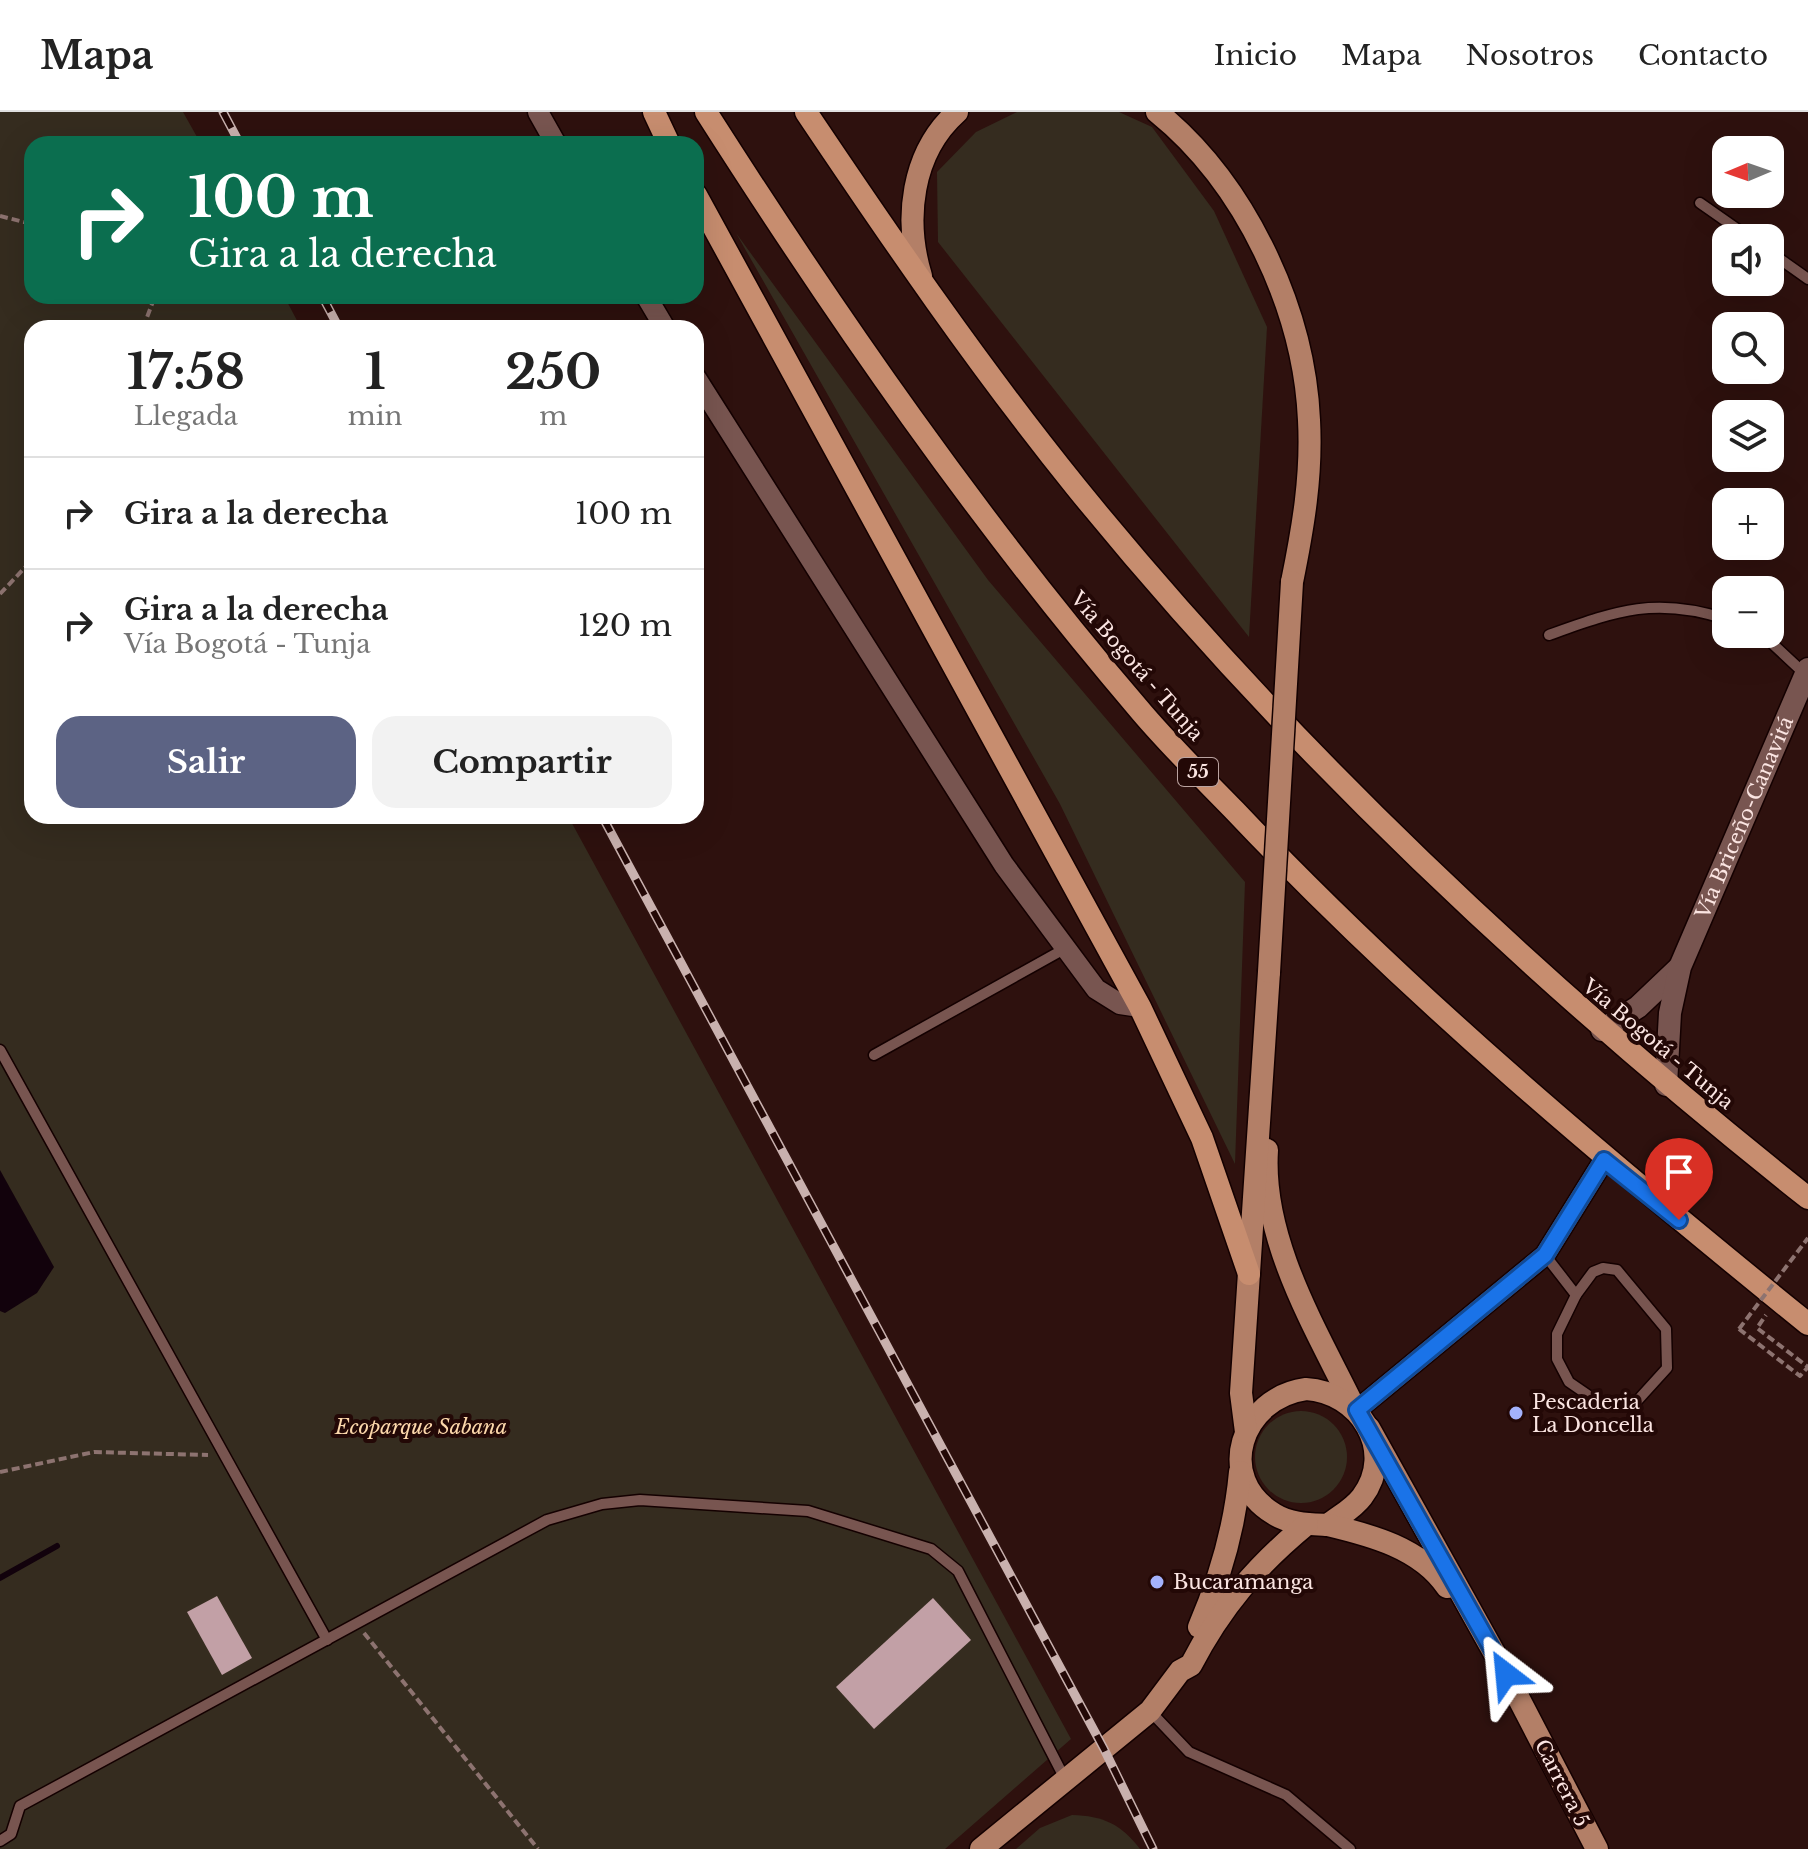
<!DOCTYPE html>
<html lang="es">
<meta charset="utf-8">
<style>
:root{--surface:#fff;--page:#f2f2f2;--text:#222;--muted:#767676;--line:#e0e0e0;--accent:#5c6384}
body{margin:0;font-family:"Libre Baskerville",serif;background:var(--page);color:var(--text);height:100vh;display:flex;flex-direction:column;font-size:30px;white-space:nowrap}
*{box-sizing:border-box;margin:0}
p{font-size:26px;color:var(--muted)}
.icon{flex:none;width:44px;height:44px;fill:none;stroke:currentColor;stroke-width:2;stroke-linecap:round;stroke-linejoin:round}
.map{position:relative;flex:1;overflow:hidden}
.panel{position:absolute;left:24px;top:208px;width:680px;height:504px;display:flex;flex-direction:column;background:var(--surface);border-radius:24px;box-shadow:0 8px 32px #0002}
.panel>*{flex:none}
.hud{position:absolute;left:24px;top:24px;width:680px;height:168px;border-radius:24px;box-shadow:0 8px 32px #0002;background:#0b6e4f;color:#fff;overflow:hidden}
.needle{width:52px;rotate:268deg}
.tools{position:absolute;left:1712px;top:24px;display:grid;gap:16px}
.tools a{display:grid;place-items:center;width:72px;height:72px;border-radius:16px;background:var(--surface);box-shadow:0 8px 32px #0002;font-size:40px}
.pin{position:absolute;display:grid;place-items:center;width:68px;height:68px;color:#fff;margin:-82px -34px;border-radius:50% 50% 50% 0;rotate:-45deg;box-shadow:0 0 8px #0007}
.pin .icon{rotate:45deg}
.me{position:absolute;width:88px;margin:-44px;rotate:331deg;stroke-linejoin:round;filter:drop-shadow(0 0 6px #0008)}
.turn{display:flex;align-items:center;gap:28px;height:168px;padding:0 32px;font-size:36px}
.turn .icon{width:104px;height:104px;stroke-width:2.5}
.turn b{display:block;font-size:56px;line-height:68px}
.eta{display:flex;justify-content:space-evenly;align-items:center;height:136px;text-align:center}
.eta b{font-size:48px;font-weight:800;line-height:56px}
.cta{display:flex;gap:16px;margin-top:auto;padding:16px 32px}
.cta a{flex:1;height:92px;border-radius:24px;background:var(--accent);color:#fff;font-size:32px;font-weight:800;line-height:92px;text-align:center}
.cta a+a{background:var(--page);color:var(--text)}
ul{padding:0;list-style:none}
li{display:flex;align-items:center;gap:24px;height:112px;padding:0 32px;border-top:2px solid var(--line)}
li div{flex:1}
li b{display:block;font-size:30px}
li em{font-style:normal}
header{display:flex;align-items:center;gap:48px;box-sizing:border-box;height:112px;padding:0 40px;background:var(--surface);border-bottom:2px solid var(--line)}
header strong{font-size:38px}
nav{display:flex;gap:44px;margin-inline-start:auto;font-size:28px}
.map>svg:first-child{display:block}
.green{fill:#352c1f}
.water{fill:#12020c}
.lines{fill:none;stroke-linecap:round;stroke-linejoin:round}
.stream{stroke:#12020c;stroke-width:6}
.building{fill:#c2a0a6}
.service-casing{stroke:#140000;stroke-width:13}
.minor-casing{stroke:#140000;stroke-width:23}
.secondary-casing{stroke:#140000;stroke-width:25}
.primary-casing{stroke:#140000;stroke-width:25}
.trunk-casing{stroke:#140000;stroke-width:25}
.path{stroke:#8d7370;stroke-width:4;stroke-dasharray:8 4;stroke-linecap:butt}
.service{stroke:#785550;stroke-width:10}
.minor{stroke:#785550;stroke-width:20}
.secondary{stroke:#785550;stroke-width:22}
.primary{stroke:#b37f67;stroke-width:22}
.trunk{stroke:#c78d6f;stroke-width:22}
.rail-casing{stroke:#c9b1ae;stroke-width:9}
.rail{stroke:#230806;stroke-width:6;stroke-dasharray:18;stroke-linecap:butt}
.primary-bridge-casing{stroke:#140000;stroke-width:25;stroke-linecap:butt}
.path-bridge{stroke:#8d7370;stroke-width:4;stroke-dasharray:8 4;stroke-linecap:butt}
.primary-bridge{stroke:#b37f67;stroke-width:22}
.route-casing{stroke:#114b97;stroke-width:20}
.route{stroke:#1a73e8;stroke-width:14}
.poi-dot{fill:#a4b2fc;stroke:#230806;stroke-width:3}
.labels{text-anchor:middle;stroke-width:8;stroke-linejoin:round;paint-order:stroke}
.shield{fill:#230806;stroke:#baa3a0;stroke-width:2}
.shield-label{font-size:18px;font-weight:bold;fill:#fbe5e2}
.street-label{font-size:20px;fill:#fbe5e2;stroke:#230806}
.poi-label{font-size:20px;fill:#fbe5e2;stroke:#230806;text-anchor:start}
.park-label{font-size:20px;font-style:italic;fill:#fcd8ab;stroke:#230806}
</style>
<header>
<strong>Mapa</strong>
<nav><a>Inicio</a><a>Mapa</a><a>Nosotros</a><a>Contacto</a></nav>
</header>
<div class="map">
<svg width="1808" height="1737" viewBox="0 0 1808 1737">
<rect width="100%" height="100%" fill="#2e110e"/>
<g class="green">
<polygon points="0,0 183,0 201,32 32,32 32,184 284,184 301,216 32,216 32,704 568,704 1071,1627 945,1737 0,1737"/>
<polygon points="1017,0 1119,0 1152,15 1214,99 1267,215 1249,525 938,130 937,60 976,20"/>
<polygon points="736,121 988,468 1245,770 1235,1052 1060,692"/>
<circle cx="1301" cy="1345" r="46"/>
<path d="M1072 1703C1103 1704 1121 1712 1140 1737H1016L1040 1716Z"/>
</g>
<polygon class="water" points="0,1058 54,1155 37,1181 5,1201 0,1199"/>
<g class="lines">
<polyline class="stream" points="0,1466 57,1434"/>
</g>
<g class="building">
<polygon points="217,1484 252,1546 222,1563 187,1500"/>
<polygon points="933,1486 971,1528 874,1617 836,1575"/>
</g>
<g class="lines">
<defs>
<g id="service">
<polyline points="1700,91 1750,126"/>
<polyline points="1770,140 1808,167"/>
<polyline points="1762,522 1806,563"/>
<path d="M1549 523C1616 499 1655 484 1726 507"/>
<polyline points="0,938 327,1528"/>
<polyline points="874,943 1066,836"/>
<polyline points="1545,1143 1576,1183"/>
<polygon points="1603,1156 1617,1158 1666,1217 1667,1256 1637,1289 1601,1292 1569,1270 1557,1247 1557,1222 1576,1183 1593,1160"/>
<polyline points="1150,1599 1189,1640 1286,1683 1350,1737"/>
<polyline points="0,1729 11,1722 20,1694 547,1408 602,1392 640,1388 808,1399 931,1437 958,1459 1065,1667"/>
</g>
<g id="minor">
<polyline points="538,0 556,32"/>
<polyline points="646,184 665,216"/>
<polyline points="696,266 1004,753 1096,877 1120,892 1140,895"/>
<polyline points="1357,1298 1545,1143 1604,1048"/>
</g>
<g id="secondary">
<polyline points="1602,918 1638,895 1679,856"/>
<path id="s1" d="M1666 973 1670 901 1680 855 1808 557"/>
</g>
<g id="primary">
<path d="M1157 0C1245 71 1304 196 1309 308 1312 364 1303 416 1292 470"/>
<path d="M921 164C904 108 911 41 957 0"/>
<path d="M1267 1038C1261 1128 1316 1217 1354 1295"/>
<path d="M1306 1277C1359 1280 1397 1338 1362 1385 1353 1397 1339 1404 1328 1413 1309 1412 1290 1412 1274 1402 1214 1366 1241 1286 1306 1277Z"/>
<polyline points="1369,1316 1506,1562 1597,1737"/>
<polyline points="1246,1320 1241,1281 1269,860"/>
<path d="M1328 1413C1370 1423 1421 1436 1447 1475"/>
<path d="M1199 1515C1221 1464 1235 1415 1240 1360"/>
<path d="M981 1737 1150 1599 1180 1559 1191 1553C1221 1495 1257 1453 1307 1412"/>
</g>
<g id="trunk">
<polyline points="654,0 669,32"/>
<path d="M706 0C838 207 978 409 1138 596 1168 632 1202 665 1235 699 1413 887 1607 1049 1808 1212"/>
<path d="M806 0C892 128 979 255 1076 375 1291 640 1541 874 1808 1086"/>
<polyline points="696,83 1140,895 1202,1026 1249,1162"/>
</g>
</defs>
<use href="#service" class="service-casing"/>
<use href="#minor" class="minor-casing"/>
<use href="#secondary" class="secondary-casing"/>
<use href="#primary" class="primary-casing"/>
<use href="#trunk" class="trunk-casing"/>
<g class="path">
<polyline points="0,104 32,112"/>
<polyline points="143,216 155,184"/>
<polyline points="0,482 32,448"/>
<polyline points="1739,1217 1800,1264 1808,1255 1757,1216 1766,1203"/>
<polyline points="0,1360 94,1340 208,1343"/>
<polyline points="364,1521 538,1737"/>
</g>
<use href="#service" class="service"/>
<use href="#minor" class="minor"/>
<use href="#secondary" class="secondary"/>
<use href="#primary" class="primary"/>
<use href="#trunk" class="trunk"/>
<defs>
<g id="rail">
<polyline points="223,0 240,32"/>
<polyline points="322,184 339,216"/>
<polyline points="602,704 1104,1637 1153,1737"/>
</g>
</defs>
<use href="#rail" class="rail-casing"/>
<use href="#rail" class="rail"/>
<defs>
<polyline id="primary-bridge" points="1269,860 1292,470"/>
</defs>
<use href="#primary-bridge" class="primary-bridge-casing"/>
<polyline class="path-bridge" points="1739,1217 1808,1126"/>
<use href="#primary-bridge" class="primary-bridge"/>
</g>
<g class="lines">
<defs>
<polyline id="route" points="1506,1562 1357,1298 1545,1143 1604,1048 1679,1108"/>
</defs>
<use href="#route" class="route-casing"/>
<use href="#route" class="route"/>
</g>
<g class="poi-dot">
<circle cx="1516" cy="1301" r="8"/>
<circle cx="1157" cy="1470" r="8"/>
</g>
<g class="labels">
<rect class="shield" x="1178" y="646" width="40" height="28" rx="6"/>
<g class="shield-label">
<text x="1198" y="666">55</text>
</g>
<g class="street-label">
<text transform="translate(1137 554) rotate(49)" y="7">Vía Bogotá - Tunja</text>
<text dy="7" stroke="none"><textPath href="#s1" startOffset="282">Vía Briceño-Canavitá</textPath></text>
<text transform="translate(1658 932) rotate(40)" y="7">Vía Bogotá - Tunja</text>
<text transform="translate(1562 1671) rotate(63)" y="7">Carrera 5</text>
</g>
<g class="poi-label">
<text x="1532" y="1297">Pescaderia<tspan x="1532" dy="23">La Doncella</tspan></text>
<text x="1173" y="1477">Bucaramanga</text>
</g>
<g class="park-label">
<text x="421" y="1322">Ecoparque Sabana</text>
</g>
</g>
</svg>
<div class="tools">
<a><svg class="needle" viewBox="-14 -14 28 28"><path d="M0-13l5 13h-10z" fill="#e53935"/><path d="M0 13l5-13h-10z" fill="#767676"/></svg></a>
<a><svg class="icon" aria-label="sound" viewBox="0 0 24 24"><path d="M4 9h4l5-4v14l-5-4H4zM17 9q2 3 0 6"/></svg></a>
<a><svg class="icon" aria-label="search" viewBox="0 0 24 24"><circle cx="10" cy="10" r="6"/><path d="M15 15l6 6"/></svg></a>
<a><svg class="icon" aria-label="layers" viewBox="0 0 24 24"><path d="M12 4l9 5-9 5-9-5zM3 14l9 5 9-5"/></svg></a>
<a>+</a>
<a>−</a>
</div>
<div class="pin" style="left:1679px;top:1108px;background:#d93025"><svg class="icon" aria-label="arrive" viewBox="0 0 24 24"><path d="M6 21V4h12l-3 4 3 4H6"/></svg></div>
<svg class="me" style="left:1506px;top:1562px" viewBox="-20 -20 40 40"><path d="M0-17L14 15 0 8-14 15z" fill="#1a73e8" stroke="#fff" stroke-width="4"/></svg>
<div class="hud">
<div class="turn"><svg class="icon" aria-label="right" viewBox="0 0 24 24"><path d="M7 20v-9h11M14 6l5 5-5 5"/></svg><div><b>100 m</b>Gira a la derecha</div></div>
</div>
<section class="panel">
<div class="eta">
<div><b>17:58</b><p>Llegada</p></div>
<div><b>1</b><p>min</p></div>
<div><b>250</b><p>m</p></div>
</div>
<ul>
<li><svg class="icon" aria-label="right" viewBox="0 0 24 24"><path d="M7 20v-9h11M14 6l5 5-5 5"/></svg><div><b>Gira a la derecha</b></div><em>100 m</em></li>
<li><svg class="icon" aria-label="right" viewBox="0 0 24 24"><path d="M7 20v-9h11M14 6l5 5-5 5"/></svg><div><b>Gira a la derecha</b><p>Vía Bogotá - Tunja</p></div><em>120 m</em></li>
</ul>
<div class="cta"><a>Salir</a><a>Compartir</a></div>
</section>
</div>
